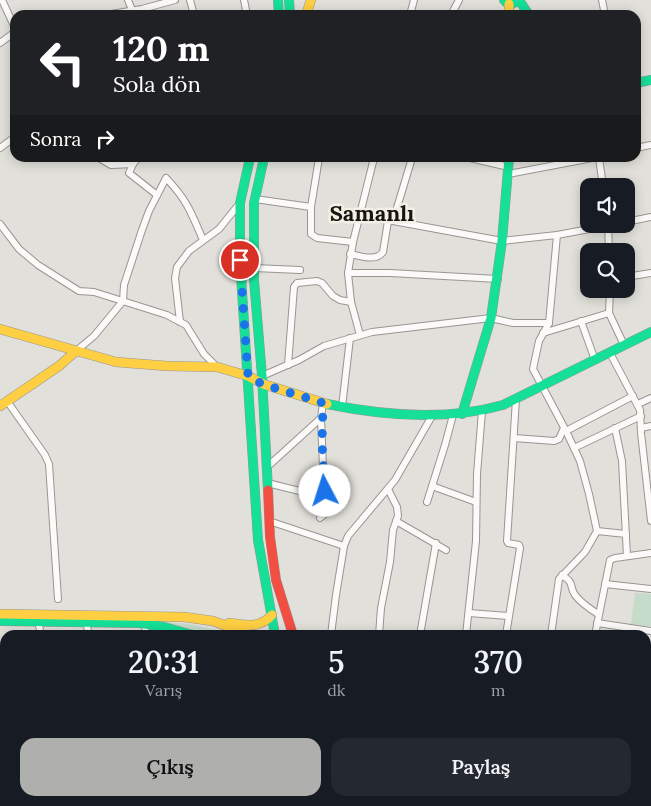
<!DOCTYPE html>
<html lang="tr">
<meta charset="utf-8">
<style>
:root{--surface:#171b24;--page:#242831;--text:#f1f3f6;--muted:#9ea1a6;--accent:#afafae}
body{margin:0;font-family:Lora,serif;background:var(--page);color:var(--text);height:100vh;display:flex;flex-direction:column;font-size:19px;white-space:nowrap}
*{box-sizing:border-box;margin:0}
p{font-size:16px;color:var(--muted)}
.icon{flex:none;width:28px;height:28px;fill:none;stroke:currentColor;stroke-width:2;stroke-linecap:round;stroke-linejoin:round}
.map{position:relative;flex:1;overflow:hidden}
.panel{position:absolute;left:0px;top:630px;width:651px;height:176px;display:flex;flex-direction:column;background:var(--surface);border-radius:15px 15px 0 0;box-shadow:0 2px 12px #0003}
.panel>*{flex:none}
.top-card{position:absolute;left:10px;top:10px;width:631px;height:152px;border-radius:15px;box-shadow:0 2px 12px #0003;background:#202124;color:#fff;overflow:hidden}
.controls{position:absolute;left:580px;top:178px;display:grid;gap:10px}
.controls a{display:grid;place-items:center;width:55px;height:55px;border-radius:10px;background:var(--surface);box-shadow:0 2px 12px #0003;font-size:25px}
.pin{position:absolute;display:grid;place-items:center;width:42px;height:42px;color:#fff;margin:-21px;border:2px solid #fff;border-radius:50%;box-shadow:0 1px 5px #0007}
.me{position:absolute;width:55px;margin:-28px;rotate:355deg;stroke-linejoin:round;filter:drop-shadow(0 0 4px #0008)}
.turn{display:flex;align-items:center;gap:18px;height:105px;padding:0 20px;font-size:22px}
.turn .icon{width:65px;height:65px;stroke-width:2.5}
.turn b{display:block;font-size:35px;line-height:42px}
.then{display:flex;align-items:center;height:48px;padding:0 20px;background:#0003;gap:10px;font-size:19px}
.eta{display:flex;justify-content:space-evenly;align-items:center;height:85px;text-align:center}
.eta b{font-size:30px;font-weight:600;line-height:35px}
.action{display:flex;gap:10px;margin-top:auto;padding:10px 20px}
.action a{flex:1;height:58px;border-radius:15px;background:var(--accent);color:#111;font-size:20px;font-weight:600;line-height:58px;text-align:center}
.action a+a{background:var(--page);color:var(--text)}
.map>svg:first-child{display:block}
.green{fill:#c5dcca}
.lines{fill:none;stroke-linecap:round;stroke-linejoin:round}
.street-casing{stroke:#989692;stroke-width:8}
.fast-casing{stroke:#989692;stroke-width:10}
.slow-casing{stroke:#989692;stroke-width:10}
.jam-casing{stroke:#989692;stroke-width:10}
.street{stroke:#fbfaf9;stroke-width:6}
.fast{stroke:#16e098;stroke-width:9}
.slow{stroke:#ffcf43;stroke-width:9}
.jam{stroke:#f24e42;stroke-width:9}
.route{stroke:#1a73e8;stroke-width:9;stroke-dasharray:0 16.2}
.labels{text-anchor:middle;stroke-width:5;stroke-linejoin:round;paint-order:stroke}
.district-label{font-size:22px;font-weight:bold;fill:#171511;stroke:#f3efe3}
</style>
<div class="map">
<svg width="651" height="806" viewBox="0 0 651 806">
<rect width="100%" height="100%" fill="#e2e0da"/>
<g class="green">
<polygon points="635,593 651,594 651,626 631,624"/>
<polygon points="154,621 189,624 236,635 204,635"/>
</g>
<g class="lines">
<defs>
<g id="street">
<polyline points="2,0 15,28"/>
<polyline points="128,0 132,10 131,12"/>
<polyline points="190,0 194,15"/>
<polyline points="244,0 247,15"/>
<polyline points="602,0 605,15"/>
<polyline points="105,15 142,9 175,0"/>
<polyline points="410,15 414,0"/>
<polyline points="451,15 459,0"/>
<polyline points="0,43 15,32"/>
<polyline points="0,148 15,137"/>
<polyline points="636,148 651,145"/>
<polyline points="99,158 111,165 133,164"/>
<polyline points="138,158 133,164 129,173 157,195"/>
<polyline points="319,158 311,207 311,234 317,238 353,242"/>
<polyline points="470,158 509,167"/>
<polyline points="599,158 603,186"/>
<polyline points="508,174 592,158"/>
<polyline points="255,199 311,207"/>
<polyline points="360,216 393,221 502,241 557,235 616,224"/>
<polyline points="391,221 393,221 412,158"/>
<polyline points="626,222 651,217"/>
<polyline points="0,224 19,249 38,265 79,291 94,292 167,315 186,325 204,354 217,367"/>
<polyline points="608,224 609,251"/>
<path d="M350 254C361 256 376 262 383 252L388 221"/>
<polyline points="254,268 300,270"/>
<polyline points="348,273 390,273 498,279"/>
<polyline points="626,277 651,273"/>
<polyline points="610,289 609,313 624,345"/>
<polyline points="581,321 595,360"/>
<polyline points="180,322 175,278 177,267 189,251 219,229 240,203"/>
<polyline points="543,333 609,313"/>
<polyline points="360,335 351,302 348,273 353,242 374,158"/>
<path d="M76 351 94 336 123 301 124 285 142 230 149 211 166 178C187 200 191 212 203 240"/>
<polyline points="610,353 640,410 641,433 651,521"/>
<polyline points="288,365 294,287 297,283 317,281 322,283 333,296 340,300 351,302"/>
<polyline points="262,376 299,360 324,346 372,332 491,318 513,323 549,323"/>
<polyline points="7,401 45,455 49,464 58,599"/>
<polyline points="638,404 651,398"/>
<polyline points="342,407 350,338"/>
<polyline points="615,428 622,461 627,556"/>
<polyline points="641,428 651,426"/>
<polyline points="566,431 633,396"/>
<polyline points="514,438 554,441 559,439 564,428"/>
<polyline points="574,448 641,416"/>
<polyline points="266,468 321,418"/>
<polyline points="267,483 316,495 324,493 321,418 323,403"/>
<polyline points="432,486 476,502"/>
<polyline points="427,502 445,445 453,415"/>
<polyline points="320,518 325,514 324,493"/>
<polyline points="269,521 344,546"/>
<polyline points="396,521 446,550"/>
<polyline points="597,531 626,534"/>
<path d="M562 575C576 585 568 584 575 595 581 603 590 609 598 614"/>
<polyline points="605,584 651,589"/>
<polyline points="469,613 508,616"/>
<polyline points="38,621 41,635"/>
<polyline points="86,622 89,635"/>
<polyline points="597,623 651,631"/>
<polyline points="145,635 146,624"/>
<polyline points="331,635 336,595 344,546 348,536 395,480 432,416"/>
<polyline points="379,635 381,608 390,562 393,530 398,516 397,507 388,489"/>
<polyline points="420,635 436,543"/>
<polyline points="466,635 476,541 477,474 482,411"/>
<polyline points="506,635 520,548 519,545 508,543 507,541 516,399"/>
<polyline points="551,635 559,579 585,552 597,531 589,494 580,461 566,431 533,369 539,341 549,323 557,235"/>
<polyline points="595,635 610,560 615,558 651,553"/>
<polyline points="35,801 35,806"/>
<polyline points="148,803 149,801"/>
<polyline points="299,806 301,801"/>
<polyline points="306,806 306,801"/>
<polyline points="444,806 448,801"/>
</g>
<g id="fast">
<polyline points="278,0 279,15"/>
<polyline points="289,0 290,15"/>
<polyline points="504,0 507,3 512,4 518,0"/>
<polyline points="519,0 529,15"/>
<polyline points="636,83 651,80"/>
<polyline points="250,158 240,203 240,260 258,540 275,635"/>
<polyline points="264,158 254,203 254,280 262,376 268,490"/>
<path d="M327 404C385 416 446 421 503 405L651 332"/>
<polyline points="462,414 491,318 502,241 509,158"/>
<polyline points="0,621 139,623 164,627 193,635"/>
<polyline points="646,750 651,749"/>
<polyline points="646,791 651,791"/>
<polyline points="456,801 462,806"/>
<polyline points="478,801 484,806"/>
<polyline points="548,806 560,804 558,806"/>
<polyline points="564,806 570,801"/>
</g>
<g id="slow">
<polyline points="509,4 509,15"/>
<polyline points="306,15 311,0"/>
<polyline points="0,329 116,362 167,366 217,367 248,376 263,384 327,404"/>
<polyline points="0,406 59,366 76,351"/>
<polyline points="0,614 184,617 213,621 251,635"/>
<path d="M229 623C246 625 259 629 272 615"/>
<polyline points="646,742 651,741"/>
</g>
<polyline id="jam" points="268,490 270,537 276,580 293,635"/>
</defs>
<use href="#street" class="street-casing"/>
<use href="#fast" class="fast-casing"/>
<use href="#slow" class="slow-casing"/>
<use href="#jam" class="jam-casing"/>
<use href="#street" class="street"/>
<use href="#fast" class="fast"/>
<use href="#slow" class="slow"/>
<use href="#jam" class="jam"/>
</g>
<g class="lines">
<polyline class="route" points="240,260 248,376 262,384 323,403 322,443 325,491"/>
</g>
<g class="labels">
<g class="district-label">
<text x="372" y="221">Samanlı</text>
</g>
</g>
</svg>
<div class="controls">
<a><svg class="icon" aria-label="sound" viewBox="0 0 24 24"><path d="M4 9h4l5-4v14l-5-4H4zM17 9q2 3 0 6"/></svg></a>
<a><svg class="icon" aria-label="search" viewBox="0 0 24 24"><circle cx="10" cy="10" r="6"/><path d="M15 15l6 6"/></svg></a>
</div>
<div class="pin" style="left:240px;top:260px;background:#d93025"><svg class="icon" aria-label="arrive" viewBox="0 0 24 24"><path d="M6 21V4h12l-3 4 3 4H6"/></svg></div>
<svg class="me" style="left:325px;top:491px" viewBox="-20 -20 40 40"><circle r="19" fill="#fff"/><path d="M0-13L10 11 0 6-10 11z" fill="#1a73e8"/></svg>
<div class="top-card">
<div class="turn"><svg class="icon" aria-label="left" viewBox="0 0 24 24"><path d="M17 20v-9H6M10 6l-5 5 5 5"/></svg><div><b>120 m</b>Sola dön</div></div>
<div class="then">Sonra<svg class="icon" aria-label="right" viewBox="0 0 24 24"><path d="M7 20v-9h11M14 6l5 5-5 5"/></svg></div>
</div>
<section class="panel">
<div class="eta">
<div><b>20:31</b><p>Varış</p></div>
<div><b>5</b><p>dk</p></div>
<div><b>370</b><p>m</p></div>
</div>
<div class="action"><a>Çıkış</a><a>Paylaş</a></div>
</section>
</div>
